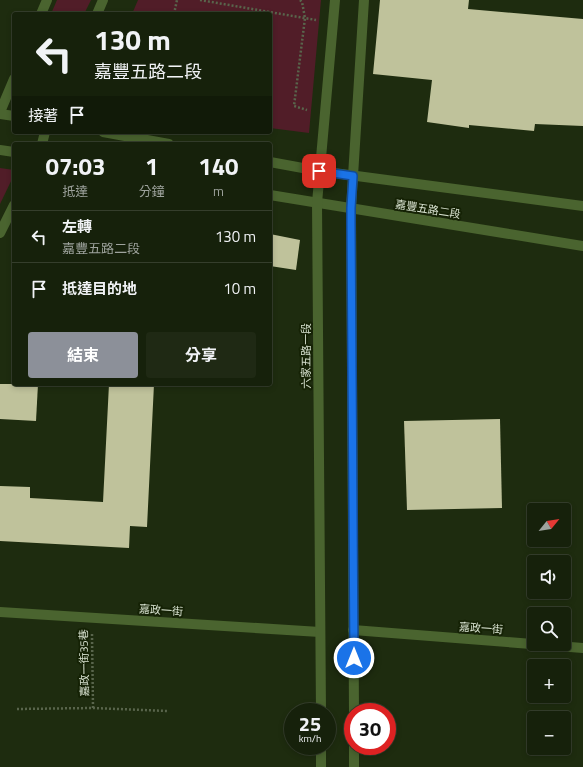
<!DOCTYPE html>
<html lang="zh-TW">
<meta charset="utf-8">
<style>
:root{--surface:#16210b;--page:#1f2914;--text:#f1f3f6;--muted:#9ea39d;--line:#353e2c;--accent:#8c9099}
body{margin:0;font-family:"Titillium Web","Noto Sans TC",sans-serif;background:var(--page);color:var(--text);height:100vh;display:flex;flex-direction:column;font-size:15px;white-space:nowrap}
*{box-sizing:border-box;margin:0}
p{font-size:13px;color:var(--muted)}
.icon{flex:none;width:22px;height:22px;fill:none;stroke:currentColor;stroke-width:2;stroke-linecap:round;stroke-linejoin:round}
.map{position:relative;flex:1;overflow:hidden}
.side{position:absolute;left:12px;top:142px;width:260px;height:244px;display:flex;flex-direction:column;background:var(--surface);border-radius:4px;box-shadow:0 2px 6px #0003,0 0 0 1px var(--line)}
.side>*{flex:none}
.banner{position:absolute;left:12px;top:12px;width:260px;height:122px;border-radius:4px;box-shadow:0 2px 6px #0003,0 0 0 1px var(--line);background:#16210b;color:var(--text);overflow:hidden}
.needle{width:26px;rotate:60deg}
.fabs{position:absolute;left:527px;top:503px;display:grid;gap:8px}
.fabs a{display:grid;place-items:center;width:44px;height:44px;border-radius:4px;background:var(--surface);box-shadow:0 2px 6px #0003,0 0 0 1px var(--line);font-size:20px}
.speed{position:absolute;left:284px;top:703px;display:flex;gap:8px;font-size:20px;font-weight:700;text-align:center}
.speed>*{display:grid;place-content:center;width:52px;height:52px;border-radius:50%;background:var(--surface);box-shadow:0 2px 6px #0003,0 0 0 1px var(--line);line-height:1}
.speed small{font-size:10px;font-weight:400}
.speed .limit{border:6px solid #d22;background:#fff;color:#111}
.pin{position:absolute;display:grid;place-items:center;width:34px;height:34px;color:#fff;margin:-17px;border-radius:8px;box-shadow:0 2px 6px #0006}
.me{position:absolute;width:44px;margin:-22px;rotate:0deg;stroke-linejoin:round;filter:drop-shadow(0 0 3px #0008)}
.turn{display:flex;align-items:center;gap:14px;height:84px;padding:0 16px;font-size:18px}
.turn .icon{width:52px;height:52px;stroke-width:2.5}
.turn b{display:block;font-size:28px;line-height:34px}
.then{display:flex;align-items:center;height:38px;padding:0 16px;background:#0003;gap:8px;font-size:15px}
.eta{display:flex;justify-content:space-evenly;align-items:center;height:68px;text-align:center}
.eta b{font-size:24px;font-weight:700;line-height:28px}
.cta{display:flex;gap:8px;margin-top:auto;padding:8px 16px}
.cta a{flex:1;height:46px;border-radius:4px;background:var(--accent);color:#fff;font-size:16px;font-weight:700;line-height:46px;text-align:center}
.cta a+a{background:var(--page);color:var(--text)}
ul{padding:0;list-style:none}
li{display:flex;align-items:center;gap:12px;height:52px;padding:0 16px;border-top:1px solid var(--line)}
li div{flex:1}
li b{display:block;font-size:15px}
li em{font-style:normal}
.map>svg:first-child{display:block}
.green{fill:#511d28}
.building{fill:#bfc29b}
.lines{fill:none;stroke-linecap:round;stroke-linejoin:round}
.path{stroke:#59654c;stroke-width:2.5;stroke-dasharray:2 2;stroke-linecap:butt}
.minor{stroke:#4a642f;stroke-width:10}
.route-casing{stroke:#114b97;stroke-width:10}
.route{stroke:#1a73e8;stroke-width:7}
.labels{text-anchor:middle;stroke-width:4;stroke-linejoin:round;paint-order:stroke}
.street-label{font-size:11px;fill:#d6e0ce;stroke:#152205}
</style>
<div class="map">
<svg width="583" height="767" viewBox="0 0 583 767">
<rect width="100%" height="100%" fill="#1e2c0f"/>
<g class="green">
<polygon points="57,0 91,0 84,14 51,14"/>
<polygon points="138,0 321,0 309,133 270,128 270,14 132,14"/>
<polygon points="0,168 14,170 14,175 0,204"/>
</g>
<g class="building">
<polygon points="380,0 469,0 468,9 583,19 583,126 535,124 534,131 469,125 469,128 427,122 432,80 373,74"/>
<polygon points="270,234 300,240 296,270 270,266"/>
<polygon points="0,384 38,384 36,421 0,419"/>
<polygon points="109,384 154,384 147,527 130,526 129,548 0,541 0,486 30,487 30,498 103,502"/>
<polygon points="500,419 502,508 407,510 404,421"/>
</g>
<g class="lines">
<g class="path">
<polyline points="200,0 316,20"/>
<polyline points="300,0 302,2 305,18 294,106 307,110"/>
<polyline points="174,14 177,0"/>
<polyline points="92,634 93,708"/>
<polyline points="17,709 93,708 168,711"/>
</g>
<g class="minor">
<polyline points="41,14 47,0"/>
<polyline points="97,14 103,0"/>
<polyline points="0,112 14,79"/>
<polyline points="0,114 14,116"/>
<polyline points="103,132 169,144"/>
<polyline points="42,144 45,132"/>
<polyline points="0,150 14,152"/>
<polyline points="270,162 319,171 583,206"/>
<polyline points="270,195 583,246"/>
<polyline points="0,233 14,205"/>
<polyline points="0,612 320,632"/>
<polyline points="353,630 583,648"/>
<polyline points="321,712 317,203 335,0"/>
<polyline points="354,712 351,208 364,0"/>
<polyline points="321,746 321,767"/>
<polyline points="354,746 354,767"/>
</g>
</g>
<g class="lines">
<defs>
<polyline id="route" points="319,171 353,176 351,208 351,224 354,658"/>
</defs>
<use href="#route" class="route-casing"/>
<use href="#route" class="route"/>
</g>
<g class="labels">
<g class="street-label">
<text transform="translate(428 209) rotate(9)" y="4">嘉豐五路二段</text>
<text transform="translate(306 356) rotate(-90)" y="4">六家五路一段</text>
<text transform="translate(161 610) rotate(4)" y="4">嘉政一街</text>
<text transform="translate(481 628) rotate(4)" y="4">嘉政一街</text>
<text transform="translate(84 663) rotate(-91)" y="4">嘉政一街35巷</text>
</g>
</g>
</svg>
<div class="fabs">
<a><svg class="needle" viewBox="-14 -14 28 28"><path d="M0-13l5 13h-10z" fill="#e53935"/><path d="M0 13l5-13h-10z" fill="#9ea39d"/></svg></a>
<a><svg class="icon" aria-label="sound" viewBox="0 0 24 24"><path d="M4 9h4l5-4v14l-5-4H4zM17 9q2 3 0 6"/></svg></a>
<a><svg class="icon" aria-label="search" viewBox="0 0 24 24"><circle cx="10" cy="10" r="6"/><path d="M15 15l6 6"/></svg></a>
<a>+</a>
<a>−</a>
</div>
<div class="speed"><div>25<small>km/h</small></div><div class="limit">30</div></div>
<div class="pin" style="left:319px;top:171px;background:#d93025"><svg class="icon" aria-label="arrive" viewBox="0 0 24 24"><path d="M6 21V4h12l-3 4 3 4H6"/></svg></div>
<svg class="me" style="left:354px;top:658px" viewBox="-20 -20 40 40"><circle r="17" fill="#1a73e8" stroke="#fff" stroke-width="3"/><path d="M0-11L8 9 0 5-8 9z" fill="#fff"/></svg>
<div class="banner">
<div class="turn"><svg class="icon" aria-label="left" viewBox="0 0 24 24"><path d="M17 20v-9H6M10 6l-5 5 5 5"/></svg><div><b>130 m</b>嘉豐五路二段</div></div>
<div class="then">接著<svg class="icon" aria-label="arrive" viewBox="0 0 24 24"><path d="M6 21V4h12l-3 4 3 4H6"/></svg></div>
</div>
<section class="side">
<div class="eta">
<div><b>07:03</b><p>抵達</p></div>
<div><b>1</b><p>分鐘</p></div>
<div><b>140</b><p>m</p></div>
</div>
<ul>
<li><svg class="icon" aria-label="left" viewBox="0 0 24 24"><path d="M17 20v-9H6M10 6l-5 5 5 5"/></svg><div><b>左轉</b><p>嘉豐五路二段</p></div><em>130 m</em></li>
<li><svg class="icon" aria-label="arrive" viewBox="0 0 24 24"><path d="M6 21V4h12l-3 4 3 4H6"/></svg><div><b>抵達目的地</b></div><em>10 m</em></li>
</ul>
<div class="cta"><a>結束</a><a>分享</a></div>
</section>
</div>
